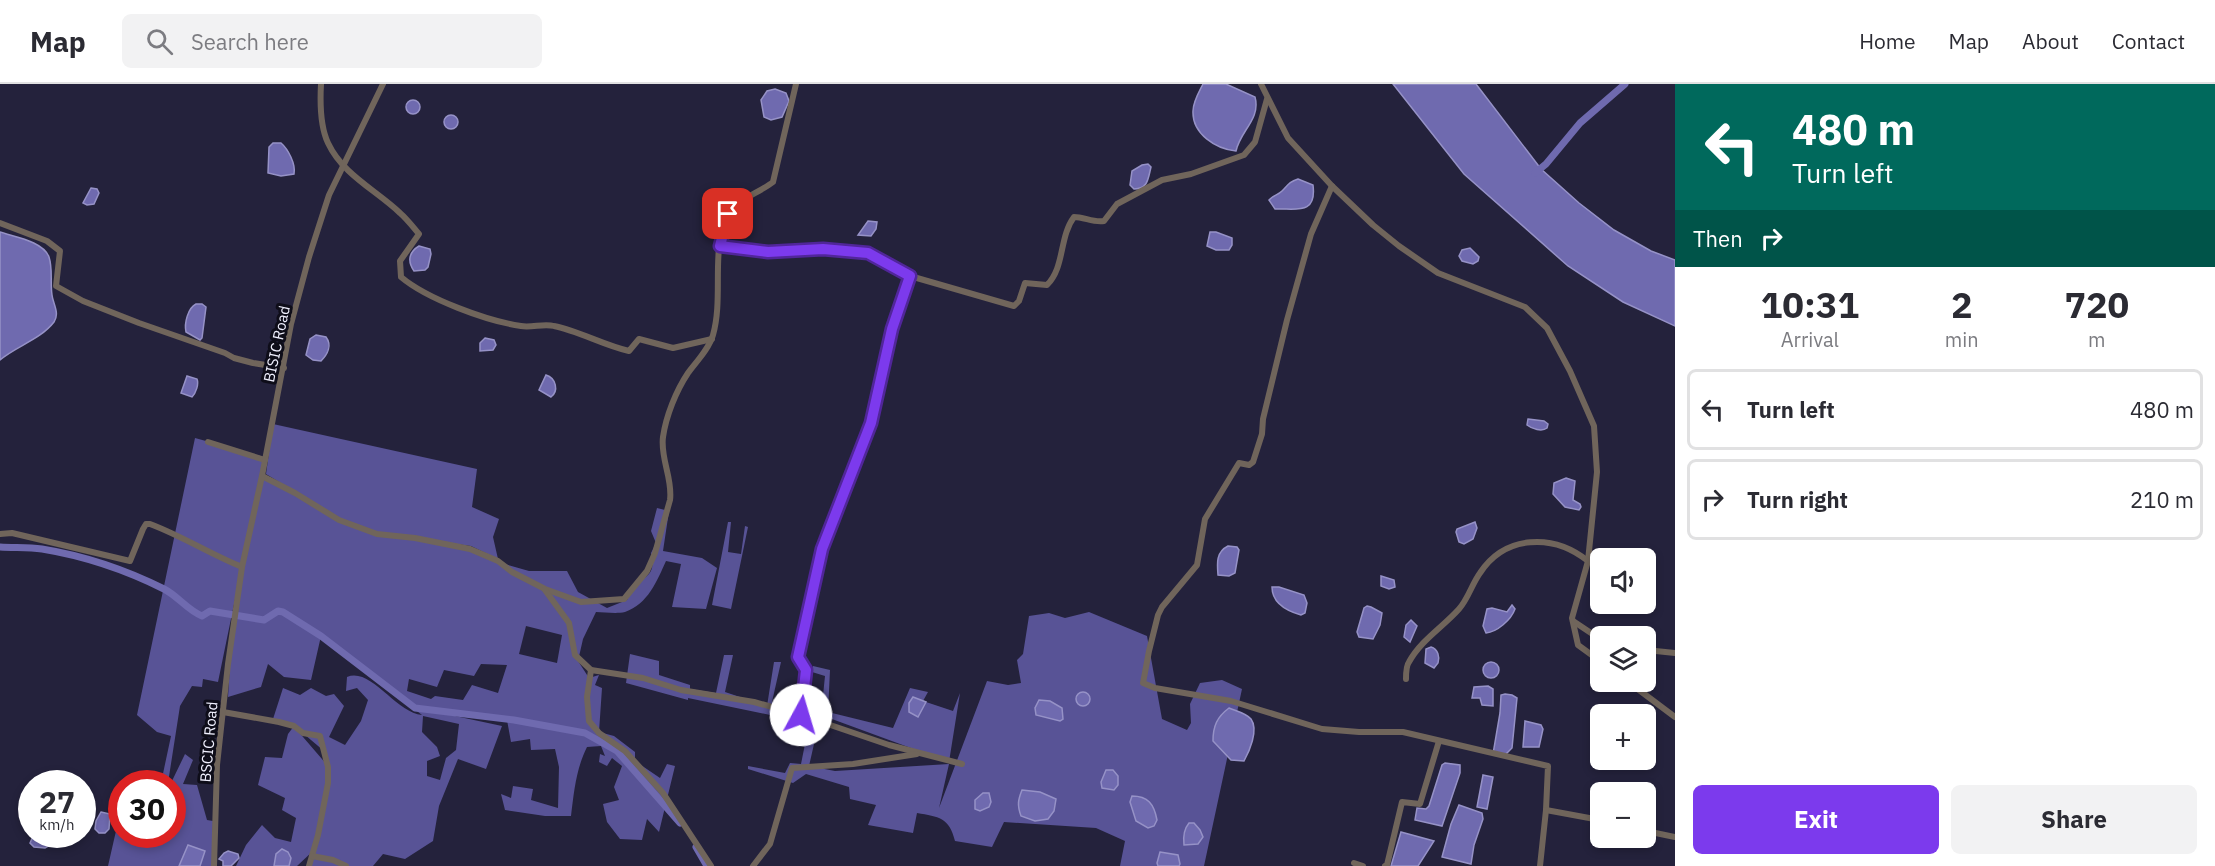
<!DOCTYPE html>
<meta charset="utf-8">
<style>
:root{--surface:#fff;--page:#f2f2f3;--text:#2b2b33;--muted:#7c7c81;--line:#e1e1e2;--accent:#7c3aed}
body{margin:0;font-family:"IBM Plex Sans",sans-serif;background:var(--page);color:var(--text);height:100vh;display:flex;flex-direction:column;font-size:22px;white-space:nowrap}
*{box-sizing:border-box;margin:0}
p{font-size:20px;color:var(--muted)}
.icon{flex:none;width:33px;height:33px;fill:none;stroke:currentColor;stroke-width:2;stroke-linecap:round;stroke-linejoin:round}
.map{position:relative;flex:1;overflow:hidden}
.drawer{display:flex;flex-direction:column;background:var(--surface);width:540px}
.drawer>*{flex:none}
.top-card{background:#00695c;color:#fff;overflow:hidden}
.buttons{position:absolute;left:1590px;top:464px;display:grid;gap:12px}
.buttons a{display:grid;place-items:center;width:66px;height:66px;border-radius:9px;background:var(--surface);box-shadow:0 3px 9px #0003;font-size:30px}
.speed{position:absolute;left:18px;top:686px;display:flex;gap:12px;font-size:30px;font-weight:700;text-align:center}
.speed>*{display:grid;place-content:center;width:78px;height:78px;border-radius:50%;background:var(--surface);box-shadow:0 3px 9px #0003;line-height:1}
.speed small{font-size:15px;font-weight:400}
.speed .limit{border:9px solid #d22;background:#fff;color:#111}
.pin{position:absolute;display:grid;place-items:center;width:51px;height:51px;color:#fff;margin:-26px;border-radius:12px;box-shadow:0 3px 9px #0006}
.me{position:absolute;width:66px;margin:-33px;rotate:6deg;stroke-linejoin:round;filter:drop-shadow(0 0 4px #0008)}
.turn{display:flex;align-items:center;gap:21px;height:126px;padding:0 18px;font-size:27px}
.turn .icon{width:78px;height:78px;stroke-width:2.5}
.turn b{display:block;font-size:42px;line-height:51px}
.then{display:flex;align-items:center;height:57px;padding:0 18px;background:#0003;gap:12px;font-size:22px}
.eta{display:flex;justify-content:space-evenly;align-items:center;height:102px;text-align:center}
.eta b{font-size:36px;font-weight:700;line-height:42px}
.primary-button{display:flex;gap:12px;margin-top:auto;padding:12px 18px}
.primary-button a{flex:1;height:69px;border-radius:9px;background:var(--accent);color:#fff;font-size:24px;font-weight:700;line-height:69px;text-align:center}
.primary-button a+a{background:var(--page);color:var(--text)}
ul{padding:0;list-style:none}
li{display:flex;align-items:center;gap:18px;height:81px;margin:0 12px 9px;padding:0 6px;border:3px solid var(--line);border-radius:9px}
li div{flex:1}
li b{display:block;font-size:22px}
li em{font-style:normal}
header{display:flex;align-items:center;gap:36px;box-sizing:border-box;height:84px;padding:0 30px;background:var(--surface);border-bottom:2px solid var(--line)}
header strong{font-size:28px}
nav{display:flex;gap:33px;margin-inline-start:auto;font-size:21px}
.search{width:420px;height:54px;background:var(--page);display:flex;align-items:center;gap:15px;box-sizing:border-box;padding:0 21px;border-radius:9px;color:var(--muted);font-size:22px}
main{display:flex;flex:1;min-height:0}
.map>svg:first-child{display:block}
.forest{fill:#585396;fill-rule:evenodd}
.water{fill:#6f6aaf;stroke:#9692c7;stroke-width:1.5}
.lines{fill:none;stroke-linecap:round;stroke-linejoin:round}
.canal{stroke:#6f6aaf;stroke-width:7}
.minor{stroke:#70655b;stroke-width:6}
.route-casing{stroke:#51269a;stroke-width:15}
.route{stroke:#7c3aed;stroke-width:10}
.labels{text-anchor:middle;stroke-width:6;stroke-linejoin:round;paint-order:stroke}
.street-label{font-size:15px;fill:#f0f0fe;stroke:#0e0d19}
</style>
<header>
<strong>Map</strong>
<div class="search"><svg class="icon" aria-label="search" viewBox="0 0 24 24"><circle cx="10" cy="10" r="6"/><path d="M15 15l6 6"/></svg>Search here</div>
<nav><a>Home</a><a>Map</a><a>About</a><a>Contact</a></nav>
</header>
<main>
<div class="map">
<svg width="1675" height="782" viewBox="0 0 1675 782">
<rect width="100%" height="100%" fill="#24223c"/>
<g class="forest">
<polygon points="273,340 477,385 472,423 499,435 493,453 498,475 471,462 377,449 340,435 266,390"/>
<path d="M195 354 264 373 262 392 339 436 377 450 470 465 501 479 529 487H567L578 508 607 524 627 516C629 512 631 506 635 502 647 490 656 491 651 469L656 459 651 447 657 424 669 427 663 467 702 474 717 484 706 525 672 523 681 480 666 477C657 497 648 520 625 528 616 530 604 528 596 528L583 555 578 577 589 594 599 591 595 601 602 604 599 648 614 652 635 668V677L660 694 667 680 675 682 659 748 647 735 642 756 620 755 607 738 603 720 619 716 614 703 622 682 612 674 607 682 599 678 600 670 605 672 601 662 587 663C576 685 574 708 571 732H545L505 726 501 710 511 714 513 702 533 705 531 716 558 724 559 683 555 665 531 666 530 655 511 658 507 636 427 626 502 642 486 685 458 675 439 722 433 757 405 775 383 770 373 782H309L313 767 297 782H236L246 761 262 741 275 754 291 758 296 734 282 726 285 714 258 701 265 673 282 674 288 650 294 642 273 635 283 604 300 611 311 604 326 612 334 610 344 622 329 653 345 661 361 637 368 616 357 604 346 607 347 593C371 583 396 629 422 631L321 552 311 596 284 593 268 580 261 603 228 613 230 580 240 491 218 598 203 595 202 603 192 602 180 622 168 699H161L171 652 157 648 137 631ZM526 542 562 551 557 579 519 570ZM481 580 507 581 498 609 472 601 463 616 435 612 431 615 407 607 409 595 437 603 444 586 474 592ZM423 632 459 640 456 666 446 674 440 696 427 692V677L440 672 437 663 422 648ZM298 645 324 667 328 682 297 646Z"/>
<polygon points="728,438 731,438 728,468 741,470 745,442 748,443 731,525 712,521"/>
<path d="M1089 528 1147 552 1162 635 1187 646 1191 639 1190 620 1200 599 1222 596 1242 605 1204 782H1120L1125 757 1096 744 1004 738 992 763 955 757C949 733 939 733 917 729L913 749 868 741 876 721 850 715 849 703 806 690 793 699 748 685V682L785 689 790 679 801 680 808 645 817 647 809 682 835 687 949 680 939 724 987 597 1008 601 1021 599 1017 576 1023 570 1029 532 1049 529 1065 534Z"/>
<polygon points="630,570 659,577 659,591 690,601 690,605 716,609 724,571 733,571 725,608 767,622 774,578 781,578 772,618 791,630 794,636 688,614 688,616 626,599"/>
<polygon points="813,582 830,586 828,628 893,644 910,604 928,608 923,617 953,627 960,609 949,678 821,631 825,592 812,588"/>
<polygon points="185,670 193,676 183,700 197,701 207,736 213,737 212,782 108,782 121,725 122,750 172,750 171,699"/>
</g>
<g class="water">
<path d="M1203 0H1226L1255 13C1261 35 1240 47 1236 67 1216 65 1192 50 1193 27 1193 18 1199 8 1203 0Z"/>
<polygon points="1393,0 1476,0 1541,85 1579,119 1614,146 1651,167 1675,176 1675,242 1623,218 1568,182 1464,90"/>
<polygon points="775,5 786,9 789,17 782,33 771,36 764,33 761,16 767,7"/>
<circle cx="413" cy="23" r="7"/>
<circle cx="451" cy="38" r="7"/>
<path d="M273 59H281C288 65 296 80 294 90L281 92 268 89 269 63Z"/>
<path d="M1148 80 1151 83C1148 95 1148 105 1134 105L1130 101 1132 87 1142 81Z"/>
<path d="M1298 95 1313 101C1317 132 1295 124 1275 125L1269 116C1274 111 1278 111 1282 107 1288 101 1289 98 1298 95Z"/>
<polygon points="91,104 97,105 99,109 94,120 87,121 83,119"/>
<polygon points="868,137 877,138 876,145 871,152 858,151"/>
<path d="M0 148C14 153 43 157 49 173 53 185 50 199 52 211 53 220 60 229 54 238 40 256 16 262 0 276Z"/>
<polygon points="1210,148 1216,148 1232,154 1232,161 1229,166 1216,166 1207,162"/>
<path d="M419 162 430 165 431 170 428 183 425 186 414 187C407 177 409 168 419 162Z"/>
<polygon points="1470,164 1479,173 1478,177 1473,180 1462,177 1459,172 1462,166"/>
<path d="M196 220H202L206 223 202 254 200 256 186 248C184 239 188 224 196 220Z"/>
<path d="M316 251 326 253C332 261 328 270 321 277L313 276 306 271 310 255Z"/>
<polygon points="485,254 494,256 496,261 493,266 480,267 480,259"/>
<path d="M546 291C556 294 559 307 551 313L539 306Z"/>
<path d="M187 292 197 295C199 300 196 309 192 313L181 309Z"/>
<path d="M1528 335 1544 337 1548 340 1547 344C1542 348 1532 345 1527 341Z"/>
<polygon points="1566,394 1575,397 1573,416 1580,420 1581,423 1579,426 1565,423 1553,410 1554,399"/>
<polygon points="1475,438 1477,444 1473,455 1464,460 1459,458 1456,448 1457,445"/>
<path d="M1228 462 1237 463 1239 466 1235 489 1229 492 1218 491C1217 479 1216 468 1228 462Z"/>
<polygon points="1381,492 1394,496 1395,503 1389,505 1381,502"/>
<path d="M1272 503H1279L1304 511 1307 519 1305 529 1301 531C1287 527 1272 519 1272 503Z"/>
<path d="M1512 521 1515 525C1511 536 1497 548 1486 549L1483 542 1487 525 1492 524 1507 528Z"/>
<polygon points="1367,522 1371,523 1382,529 1380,541 1373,555 1359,553 1357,548 1364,524"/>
<polygon points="1411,536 1417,542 1410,558 1404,553 1406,541"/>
<path d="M1431 563C1438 565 1440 573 1438 579L1434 584 1425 579 1426 565Z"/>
<circle cx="1491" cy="586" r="8"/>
<polygon points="1488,602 1493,605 1493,622 1482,621 1480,614 1472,614 1474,603"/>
<circle cx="1083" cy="615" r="7"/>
<polygon points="1505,610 1512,611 1517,614 1512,664 1506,670 1493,670 1500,629 1501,611"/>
<polygon points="913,613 926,618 918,633 909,628 909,619"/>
<polygon points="1039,616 1050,617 1062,624 1063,635 1060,637 1036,631 1035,624"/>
<path d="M1229 624C1236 627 1246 629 1251 635 1259 646 1249 668 1244 677L1231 676 1213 657C1213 642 1217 633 1229 624Z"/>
<polygon points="1525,637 1541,641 1543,645 1539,663 1523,663"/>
<polygon points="1445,679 1460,681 1460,689 1442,742 1415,736 1417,724 1426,725 1429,722 1442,681"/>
<polygon points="1106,686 1113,686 1118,692 1118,701 1114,706 1102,704 1101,698"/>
<polygon points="1483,691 1493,693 1487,725 1477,723"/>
<path d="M1022 706 1040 708 1056 715 1054 727 1048 735 1035 737 1021 732C1017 721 1018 716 1022 706Z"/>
<polygon points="983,709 989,709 991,718 989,723 980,727 975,725 975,716"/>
<path d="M1132 712C1148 712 1154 720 1157 736L1154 742 1148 744 1136 737 1130 718Z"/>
<polygon points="1459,721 1482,729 1483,735 1474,761 1471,780 1442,773 1451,740"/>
<polygon points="101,728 110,730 109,745 105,749 99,749 95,745 96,737"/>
<path d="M1189 739H1194L1200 746 1203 753 1198 760 1184 761C1183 753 1184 745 1189 739Z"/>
<polygon points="1401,748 1434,757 1418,782 1391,782"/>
<polygon points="34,750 55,750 52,760 45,764 34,763 30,759"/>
<polygon points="188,761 205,767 200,782 179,782"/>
<polygon points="282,765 288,768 291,774 289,782 274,782 276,770"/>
<polygon points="228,767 238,770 239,774 231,782 223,782 223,777 219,775 224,769"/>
<polygon points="1160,768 1178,771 1180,780 1179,782 1158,782 1157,779"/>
</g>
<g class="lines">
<g class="canal">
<polyline points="1535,89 1546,80 1580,39 1625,0"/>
<path d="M0 463C14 464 28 463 42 465 85 472 126 486 164 505 178 512 187 526 202 532L210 527 264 536 278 527 283 528 321 552 415 624 514 636 585 649 617 667 680 739"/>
<polyline points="696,763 707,782"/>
</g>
<g class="minor">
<path d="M321 0C320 18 320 42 328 59 343 91 376 106 400 129 407 135 413 143 419 150L400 177 401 193C427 215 487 237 521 242 532 244 544 239 554 242 579 247 603 261 629 267L639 255 673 264 712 255"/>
<polyline points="1261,0 1288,54 1332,102 1373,141 1399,162 1438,189 1525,223 1547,244 1570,287 1594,342 1597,388 1588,477 1572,534 1578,561 1600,577"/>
<polyline points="1332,102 1311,150 1287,236 1263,335 1262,350 1253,378 1249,381 1239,379 1205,435 1197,481 1162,523 1158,531 1149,567 1143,599 1155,604 1231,617 1322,645 1359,648 1403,648 1548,682 1546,726 1600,736"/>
<polyline points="0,139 47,157 60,167 56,202 83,217 139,239 225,269 234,274 253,279 284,284"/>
<path d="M720 162 768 168 823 165 868 169 910 192 1014 222 1019 217 1025 199 1047 201C1065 183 1059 153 1074 133 1084 133 1094 139 1104 137L1117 120 1162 96 1191 90 1244 71 1255 58 1267 15"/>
<polyline points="208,358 265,376"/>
<path d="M262 392 295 409 339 436 377 450 415 454 470 465 498 477 512 488 545 505 581 518 624 515 647 487 655 469 670 416C673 395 660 374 663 353 666 332 676 307 688 289 696 278 709 265 713 251 724 212 710 167 728 129 734 118 762 107 773 98L796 0"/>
<path d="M0 450 12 449 130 477 143 445 146 440H150C182 452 210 470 242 483"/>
<polyline points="545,506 569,539 575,571 591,586 643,594 681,606 754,618 801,631 889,661 962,680"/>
<polyline points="1573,537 1600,555"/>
<polyline points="1646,566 1675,569"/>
<polyline points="591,586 587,613 589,637 599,649 625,667 663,709 711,782"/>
<path d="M1406 595C1406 590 1406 582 1409 578 1421 556 1443 543 1459 525 1468 515 1472 500 1480 489 1505 451 1553 449 1588 477"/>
<polyline points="1627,597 1675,633"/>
<polyline points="223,628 279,638 294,642 303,649 320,652 328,683 328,699 318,751 309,782"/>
<polyline points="801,631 806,586 798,573 822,465 871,339 892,245 910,192"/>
<polyline points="1646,747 1675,753"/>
<polyline points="312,772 333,776 346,782"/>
<polyline points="1354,779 1363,782"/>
<polyline points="214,782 217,681 228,580 242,483 262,392 291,240 309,173 329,111 383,0"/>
<polyline points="753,782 770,760 792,684 853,680 917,670"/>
<polyline points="1385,782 1387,781 1402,718 1420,720 1439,657"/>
<polyline points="1540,782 1546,726"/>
</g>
</g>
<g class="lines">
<defs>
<polyline id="route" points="728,130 720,162 768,168 823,165 868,169 910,192 892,245 871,339 822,465 798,573 806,586 801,631"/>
</defs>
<use href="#route" class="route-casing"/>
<use href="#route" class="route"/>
</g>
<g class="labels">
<g class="street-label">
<text transform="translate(277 260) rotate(-78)" y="5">BISIC Road</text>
<text transform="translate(209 658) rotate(-85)" y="5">BSCIC Road</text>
</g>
</g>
</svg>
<div class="buttons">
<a><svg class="icon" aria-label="sound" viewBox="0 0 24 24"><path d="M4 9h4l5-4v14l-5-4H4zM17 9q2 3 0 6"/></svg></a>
<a><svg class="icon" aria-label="layers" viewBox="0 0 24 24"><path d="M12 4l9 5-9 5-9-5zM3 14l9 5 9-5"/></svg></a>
<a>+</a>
<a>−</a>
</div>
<div class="speed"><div>27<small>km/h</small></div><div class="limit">30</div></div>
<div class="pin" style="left:728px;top:130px;background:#d93025"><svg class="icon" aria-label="arrive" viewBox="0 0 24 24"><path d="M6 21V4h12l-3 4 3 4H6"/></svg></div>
<svg class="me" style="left:801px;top:631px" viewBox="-20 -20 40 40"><circle r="19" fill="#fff"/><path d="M0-13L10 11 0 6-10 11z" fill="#7c3aed"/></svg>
</div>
<section class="drawer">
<div class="top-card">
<div class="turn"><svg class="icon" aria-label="left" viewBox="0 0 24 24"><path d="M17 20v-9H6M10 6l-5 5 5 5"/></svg><div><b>480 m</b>Turn left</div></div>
<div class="then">Then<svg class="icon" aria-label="right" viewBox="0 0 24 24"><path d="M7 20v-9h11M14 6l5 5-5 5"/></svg></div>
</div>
<div class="eta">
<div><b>10:31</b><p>Arrival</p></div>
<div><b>2</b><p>min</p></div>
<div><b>720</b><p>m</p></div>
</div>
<ul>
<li><svg class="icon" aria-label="left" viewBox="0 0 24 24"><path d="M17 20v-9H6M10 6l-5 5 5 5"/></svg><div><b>Turn left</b></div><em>480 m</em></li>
<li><svg class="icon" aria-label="right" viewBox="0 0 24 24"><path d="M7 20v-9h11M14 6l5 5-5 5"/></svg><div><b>Turn right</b></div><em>210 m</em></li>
</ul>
<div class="primary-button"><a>Exit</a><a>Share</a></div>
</section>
</main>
